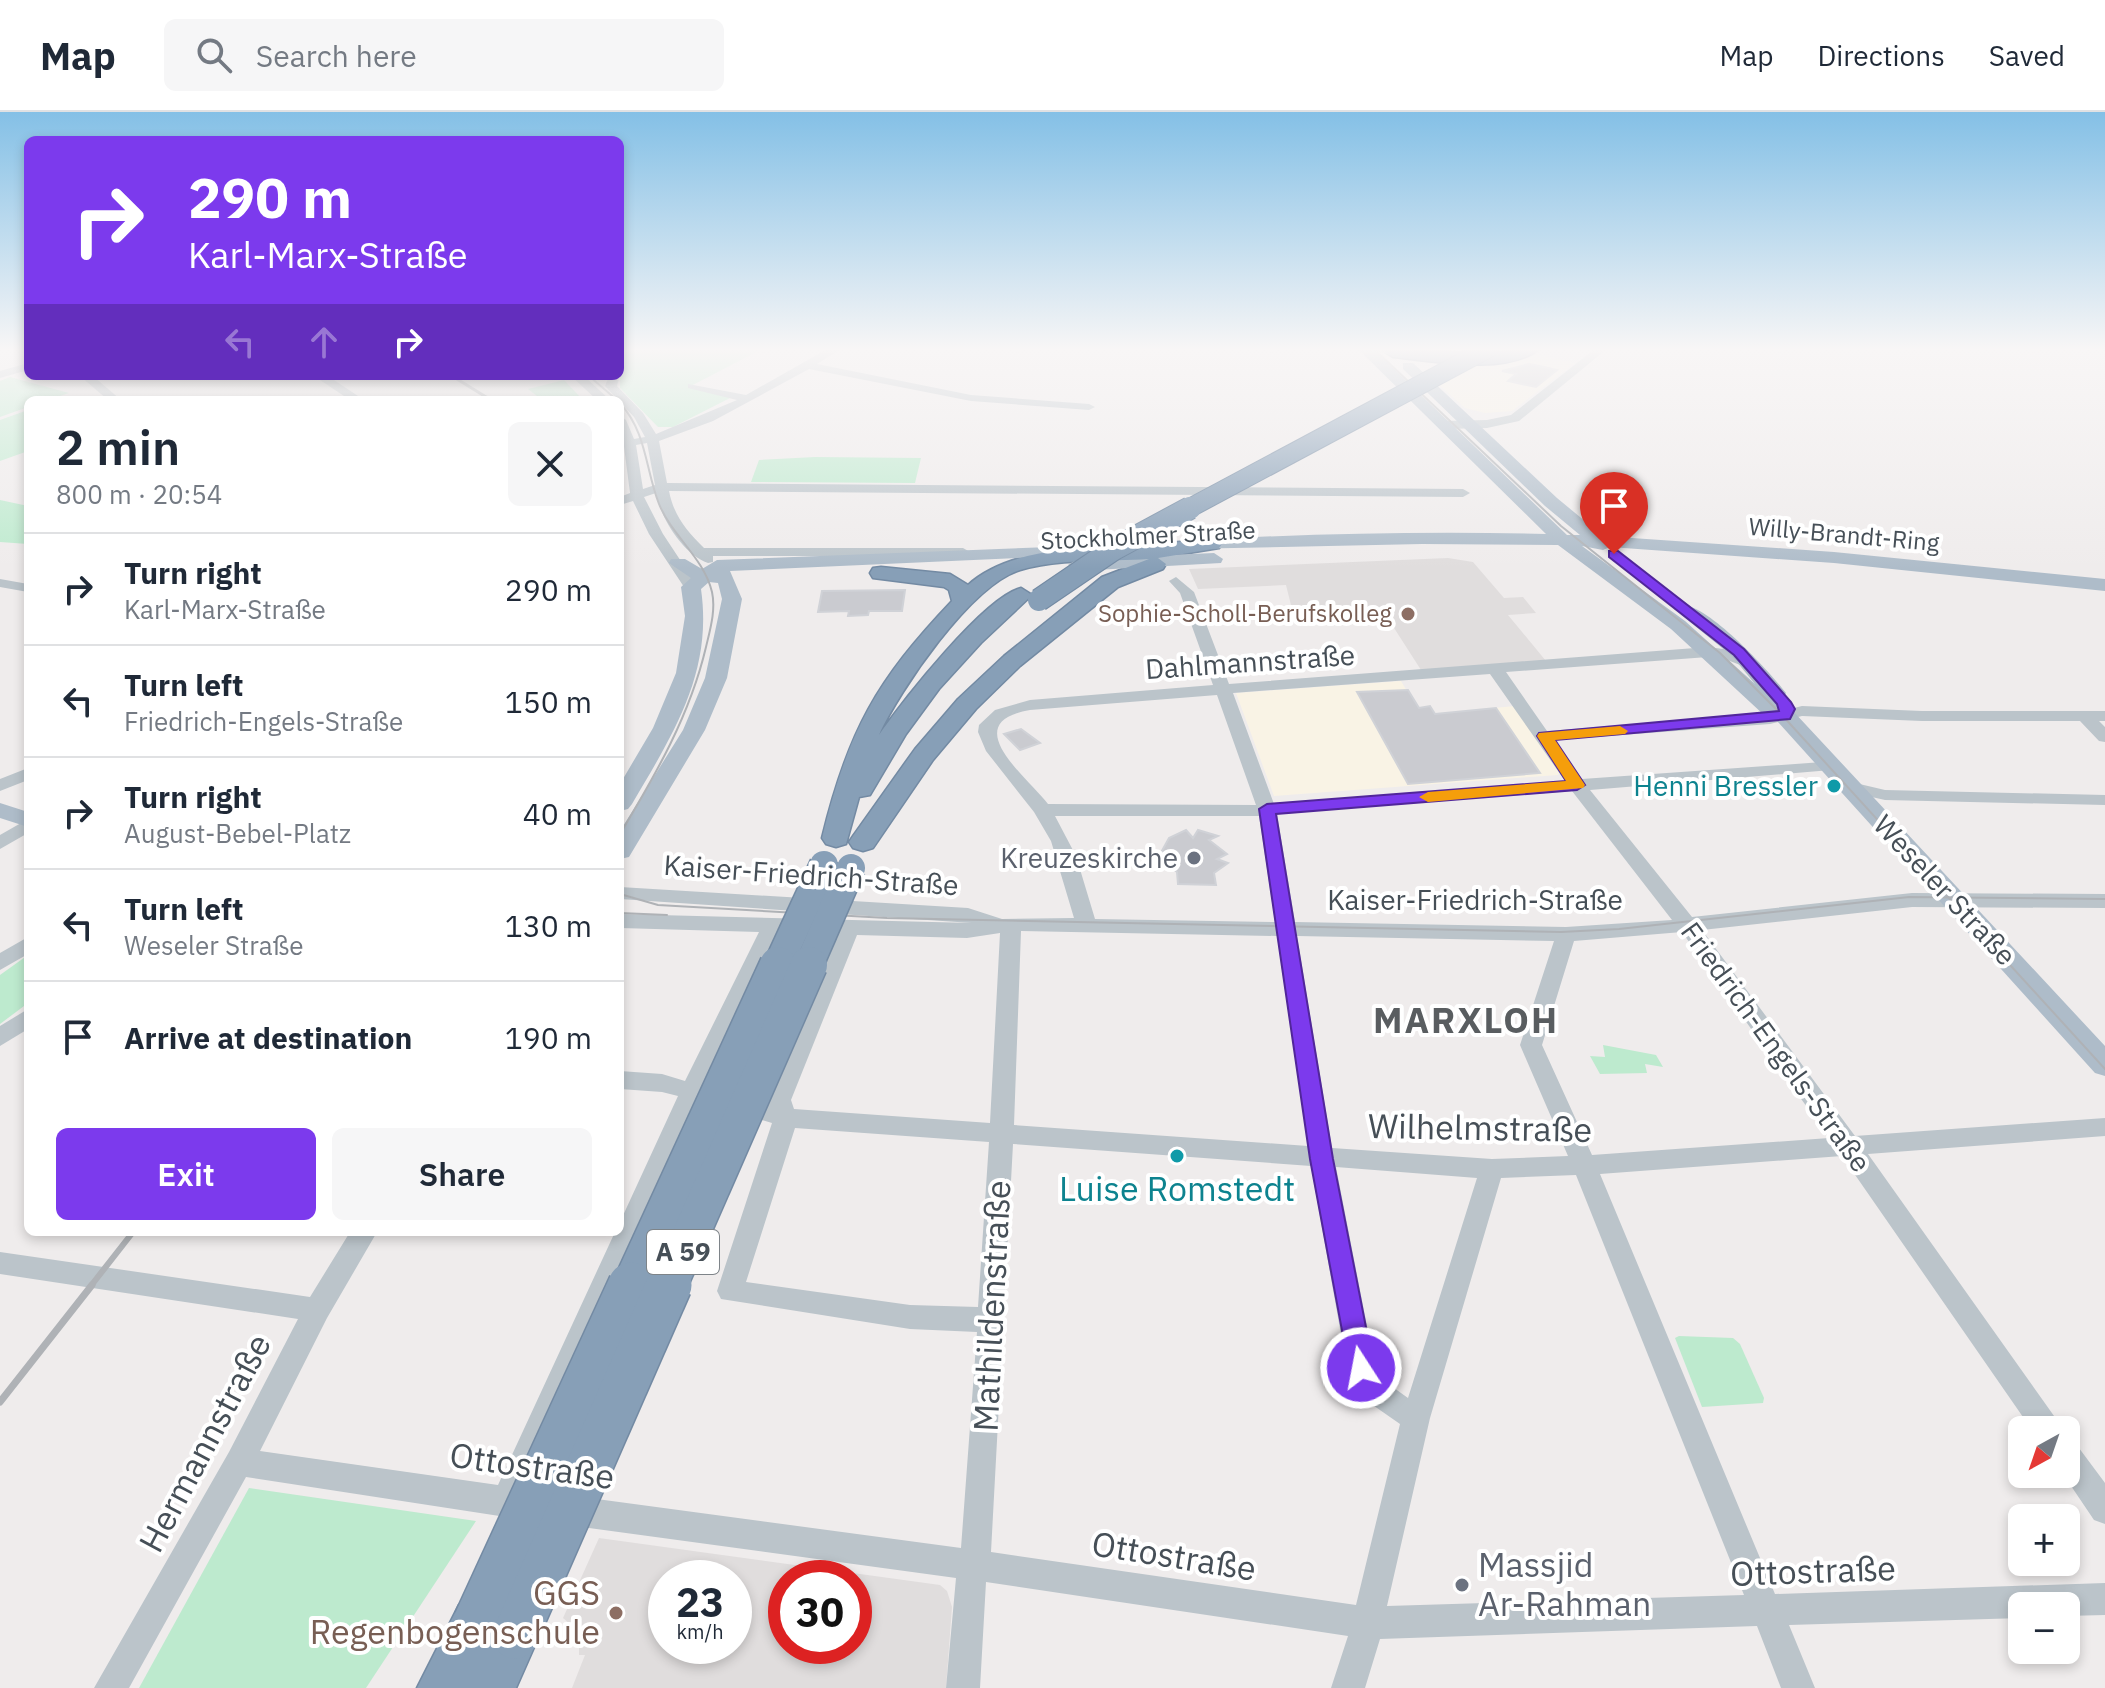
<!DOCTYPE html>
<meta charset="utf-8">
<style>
:root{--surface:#fff;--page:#f6f6f7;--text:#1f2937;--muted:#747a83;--line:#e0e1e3;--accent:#7c3aed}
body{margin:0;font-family:"IBM Plex Sans",sans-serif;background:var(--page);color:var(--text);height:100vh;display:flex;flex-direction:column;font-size:30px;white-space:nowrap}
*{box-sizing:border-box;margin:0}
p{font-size:26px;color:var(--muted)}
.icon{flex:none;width:44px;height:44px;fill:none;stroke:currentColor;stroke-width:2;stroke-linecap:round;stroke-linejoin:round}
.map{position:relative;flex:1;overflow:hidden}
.sheet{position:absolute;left:24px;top:284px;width:600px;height:840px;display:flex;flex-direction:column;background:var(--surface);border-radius:12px;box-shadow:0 4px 12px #0003}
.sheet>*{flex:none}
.guide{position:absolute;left:24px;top:24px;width:600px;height:244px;border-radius:12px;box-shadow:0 4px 12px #0003;background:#7c3aed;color:#fff;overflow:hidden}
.needle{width:52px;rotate:220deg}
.fabs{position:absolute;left:2008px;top:1304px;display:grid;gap:16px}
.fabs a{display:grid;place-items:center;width:72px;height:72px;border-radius:12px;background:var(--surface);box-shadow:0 4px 12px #0003;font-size:40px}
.speed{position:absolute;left:648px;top:1448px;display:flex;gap:16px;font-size:40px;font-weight:700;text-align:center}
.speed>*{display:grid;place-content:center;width:104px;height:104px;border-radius:50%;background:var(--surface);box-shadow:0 4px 12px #0003;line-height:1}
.speed small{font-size:20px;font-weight:400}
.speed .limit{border:12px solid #d22;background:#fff;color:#111}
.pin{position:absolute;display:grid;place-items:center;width:68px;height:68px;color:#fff;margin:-82px -34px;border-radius:50% 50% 50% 0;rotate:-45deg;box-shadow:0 0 8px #0007}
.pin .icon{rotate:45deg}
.me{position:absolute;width:88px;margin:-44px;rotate:349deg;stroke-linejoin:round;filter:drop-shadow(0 0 6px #0008)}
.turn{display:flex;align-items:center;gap:28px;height:168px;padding:0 32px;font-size:36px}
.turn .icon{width:104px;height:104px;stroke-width:2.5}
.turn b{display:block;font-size:56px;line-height:68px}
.lanes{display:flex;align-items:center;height:76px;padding:0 32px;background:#0003;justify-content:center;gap:40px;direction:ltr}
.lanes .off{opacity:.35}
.round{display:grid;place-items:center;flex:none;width:84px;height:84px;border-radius:12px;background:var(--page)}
.head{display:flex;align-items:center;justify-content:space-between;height:136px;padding:0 32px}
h1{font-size:48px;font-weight:600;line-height:60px}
.primary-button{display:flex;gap:16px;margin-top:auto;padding:16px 32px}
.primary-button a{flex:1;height:92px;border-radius:12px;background:var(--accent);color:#fff;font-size:32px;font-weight:600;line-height:92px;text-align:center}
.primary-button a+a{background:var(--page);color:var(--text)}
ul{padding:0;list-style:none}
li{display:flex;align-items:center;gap:24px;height:112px;padding:0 32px;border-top:2px solid var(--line)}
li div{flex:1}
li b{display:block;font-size:30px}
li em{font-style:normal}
header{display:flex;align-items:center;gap:48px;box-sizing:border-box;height:112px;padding:0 40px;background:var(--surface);border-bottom:2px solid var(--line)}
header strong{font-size:38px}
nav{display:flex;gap:44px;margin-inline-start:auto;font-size:28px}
.search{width:560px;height:72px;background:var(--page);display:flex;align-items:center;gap:20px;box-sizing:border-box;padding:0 28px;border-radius:12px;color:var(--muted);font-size:30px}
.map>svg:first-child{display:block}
.commercial{fill:#f9f3e5}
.education{fill:#e0dddd;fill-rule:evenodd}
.green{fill:#bdeace}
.building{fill:#cacbd0;stroke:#d0d2d7;stroke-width:2}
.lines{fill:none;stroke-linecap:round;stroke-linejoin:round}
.highway-casing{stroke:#738aa3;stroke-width:3}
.minor{fill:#bbc4ca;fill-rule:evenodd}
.major{fill:#aebcc9;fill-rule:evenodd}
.highway{fill:#879fb7;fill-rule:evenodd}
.tram{stroke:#afb2b6;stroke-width:2}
.rail-far2{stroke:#afb2b6;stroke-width:3}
.rail-far1{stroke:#afb2b6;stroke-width:6}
.rail{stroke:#afb2b6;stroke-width:7}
.highway-bridge-far4-casing{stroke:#738aa3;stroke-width:20;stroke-linecap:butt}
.highway-bridge-far3-casing{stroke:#738aa3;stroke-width:24;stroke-linecap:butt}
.highway-bridge-far2-casing{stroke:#738aa3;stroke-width:31;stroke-linecap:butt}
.highway-bridge-far1-casing{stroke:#738aa3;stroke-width:39;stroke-linecap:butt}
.highway-bridge-casing{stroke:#738aa3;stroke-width:48;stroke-linecap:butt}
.highway-bridge-far4{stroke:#879fb7;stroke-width:18}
.highway-bridge-far3{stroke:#879fb7;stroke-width:22}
.highway-bridge-far2{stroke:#879fb7;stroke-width:28}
.highway-bridge-far1{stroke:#879fb7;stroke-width:36}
.highway-bridge{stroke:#879fb7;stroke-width:45}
.route{fill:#7c3aed;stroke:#51269a;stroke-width:2}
.slow{fill:#f59e0b}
.education-dot{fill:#8d6e63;stroke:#fff;stroke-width:3}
.culture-dot{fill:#0f9aa8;stroke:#fff;stroke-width:3}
.worship-dot{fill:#6b7280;stroke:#fff;stroke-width:3}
.labels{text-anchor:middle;stroke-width:8;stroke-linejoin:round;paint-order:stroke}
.far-street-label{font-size:24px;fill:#464f57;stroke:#fff}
.far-education-label{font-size:24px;fill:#785e54;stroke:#fff;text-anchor:end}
.shield{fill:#fff;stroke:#7e8489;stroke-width:2}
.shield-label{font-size:26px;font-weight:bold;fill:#464f57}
.street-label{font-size:28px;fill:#464f57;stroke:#fff}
.culture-label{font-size:28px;fill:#0d838f;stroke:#fff;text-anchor:end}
.worship-label{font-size:28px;fill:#5b616d;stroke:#fff;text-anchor:end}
.near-street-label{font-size:34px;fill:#464f57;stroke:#fff}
.near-culture-label{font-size:34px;fill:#0d838f;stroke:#fff}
.near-worship-label{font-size:34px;fill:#5b616d;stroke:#fff;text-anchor:start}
.near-education-label{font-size:34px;fill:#785e54;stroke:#fff;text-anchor:end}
.district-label{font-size:36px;font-weight:bold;letter-spacing:2px;fill:#595d60;stroke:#fff}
</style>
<header>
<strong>Map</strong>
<div class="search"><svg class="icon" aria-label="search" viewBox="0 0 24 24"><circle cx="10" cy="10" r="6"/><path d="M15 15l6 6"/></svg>Search here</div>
<nav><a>Map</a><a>Directions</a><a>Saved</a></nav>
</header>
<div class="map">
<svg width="2105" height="1576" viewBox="0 0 2105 1576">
<rect width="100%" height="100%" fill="#efecec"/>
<g class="commercial">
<polygon points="1537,242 1575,251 1512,299 1485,301 1465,296 1429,264 1460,249 1516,247"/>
<polygon points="1401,569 1421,603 1515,594 1560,659 1558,663 1274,684 1236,581"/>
</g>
<g class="education">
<polygon points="1448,446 1473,450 1504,486 1523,485 1536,501 1508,503 1546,549 1421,558 1387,505 1333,511 1295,509 1286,473 1198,477 1189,457"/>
<path d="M599 1426 940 1473 947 1479 952 1495 946 1576H572L585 1543H579V1520L563 1506ZM666 1466H734V1534H666ZM786 1466H854V1534H786Z"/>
</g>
<g class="green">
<polygon points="620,236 764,236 689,275 732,285 673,315 658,315 620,276"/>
<polygon points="10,265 69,281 48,288 28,288 28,295 0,305 0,269"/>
<polygon points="564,268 583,288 542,288 528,277"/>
<polygon points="28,298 28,339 0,349 0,308"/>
<polygon points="815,345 921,346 915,371 751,370 759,348"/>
<polygon points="0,388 28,394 28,432 0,430"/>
<polygon points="28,843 28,891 0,912 0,863"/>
<polygon points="1603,933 1656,943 1663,955 1645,952 1647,961 1600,962 1590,944 1605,945"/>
<polygon points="1679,1224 1733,1226 1740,1232 1764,1286 1763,1291 1702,1295 1675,1226"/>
<polygon points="249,1376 476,1409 366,1576 139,1576"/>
</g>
<g class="building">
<polygon points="1529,252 1544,255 1557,258 1536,275 1508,269 1516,262 1502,259"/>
<polygon points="905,478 902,499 869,499 868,503 848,504 849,499 818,500 822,479"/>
<polygon points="1408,578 1419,596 1430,594 1435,602 1496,596 1540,661 1408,672 1357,580"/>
<polygon points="1021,617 1040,631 1020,638 1004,622"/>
<polygon points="1186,718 1193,726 1198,718 1218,724 1209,728 1227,742 1217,747 1228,751 1214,761 1216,773 1178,772 1177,760 1158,746 1169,726"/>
</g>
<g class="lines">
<defs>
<g id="highway">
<path d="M1388 236 1481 242 1540 236C1508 264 1432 249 1393 245L1385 240Z"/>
<path d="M1212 426 1222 432 1219 436 1158 446 1166 452 1163 457 1118 475 1020 554 976 597 933 648 873 736 863 739 853 736 849 730 853 724 915 637 958 587 1004 544 1102 465 1149 447C1107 450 1061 446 1020 458 971 473 900 577 879 623 902 590 984 485 1021 476L1032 483 981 531 939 577 906 622 870 683 859 685 846 732 836 735 826 732 822 726C848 619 876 569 952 489L949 478 944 475 873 466 870 461 873 456 881 455 950 462 968 473C1025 422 1138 440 1212 426Z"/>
<polygon points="476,1486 493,1493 499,1506 515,1500 532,1507 539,1524 516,1576 417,1576 459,1493"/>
</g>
</defs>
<use href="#highway" class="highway-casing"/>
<g class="minor">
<path d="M829 236H842L817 252 971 283 1089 292 1095 295 1089 298 971 289 809 257 713 309 659 329 667 371 1463 377 1470 381 1463 385 669 379C674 404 686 418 704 436H963L970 440 963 444H713V450L708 451C683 442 661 407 656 381L644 385 663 422 698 475 691 479 686 478 649 422 633 389 620 393V385L630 381 620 304 626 308 634 327 645 325 634 305 605 274 609 264 620 263 617 274 643 301 656 322 737 288 688 276V272L746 283ZM647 331 655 373 643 377 636 333Z"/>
<polygon points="1357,236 1390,236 1398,240 1393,243"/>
<polygon points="1596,236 1608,236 1519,309 1487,316 1445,317 1439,313 1445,309 1487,308 1511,303"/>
<polygon points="28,251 28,258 0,266 0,259"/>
<polygon points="80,264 93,264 121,288 108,288"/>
<polygon points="314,264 328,264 364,288 350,288"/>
<polygon points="571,264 584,264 610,288 597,288"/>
<path d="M1176 465 1194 480 1229 572 1708 535 1731 538 1756 551 1748 556 1722 546 1708 545 1506 560 1547 619 1770 602 1802 594 1922 599H2105V609H2099L2105 615V630L2099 629 2080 609H1922L1802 604 1770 612 1554 628 1582 667 1837 649 1840 653 1831 658 1590 678 1692 805 1912 781 2105 782V796L1912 795 1702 818 1855 1024 2105 1006V1024L1868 1042 2064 1318H2032L1842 1044 1600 1062 1775 1482 2105 1471V1503L2066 1504V1494H2022V1506L1789 1513 1815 1576H1781L1757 1514 1380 1527 1365 1576H1331L1348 1524 986 1470 980 1576H946L956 1466 567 1413 556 1409 552 1398 556 1387 567 1383 961 1436 977 1220 910 1217 721 1187 717 1179 772 1011 699 990 527 1377 543 1382 547 1393 543 1404 532 1408 506 1405 246 1365 129 1576H94L229 1340 298 1207 0 1162V1140L310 1185 350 1120H377L327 1206 260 1339 498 1373 615 1120H620V1110L678 984 662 980 620 977V959L662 962 685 969 759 820 620 816V802L972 811 620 787V775L968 796 1002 807 1074 806 1051 729 1034 700 986 639 978 620 979 613 995 598 1030 588 1213 573 1180 481 1169 469ZM1490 562 1565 669 1274 692 1233 581ZM1217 583 1256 693 1048 692C1025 663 957 611 1030 598ZM1572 679 1672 808 1566 815 1295 810 1277 702ZM1055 704H1259L1275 810 1095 807 1076 744ZM1021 819 1277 824 1308 1034 1014 1013ZM779 820 836 822 799 910 775 906 767 908 764 914 767 920 793 925 767 988 769 992 706 974ZM1682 820 1829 1026 1592 1043 1542 933 1574 829ZM1000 821 990 1011 794 997 791 988 857 823 967 826ZM1297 824 1554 829 1520 933 1568 1044 1492 1047 1332 1036ZM795 1016 989 1030 978 1195 910 1193 746 1170ZM1013 1032 1311 1054 1347 1256 1367 1289 1400 1312 1356 1493 991 1440ZM1336 1055 1477 1066 1408 1286 1387 1271 1375 1255ZM1576 1063 1744 1483 1387 1494 1430 1306 1501 1066Z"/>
<polygon points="0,467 28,472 28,480 0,475"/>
<polygon points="28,656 28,668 0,679 0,667"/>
<polygon points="1851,670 1885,678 2105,683 2105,693 1885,688 1845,679 1842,675"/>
<polygon points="28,707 28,721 0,737 0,723"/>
<polygon points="28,825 28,842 0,858 0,841"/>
<polygon points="28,897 28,917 0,934 0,914"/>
<polygon points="2066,1328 2076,1332 2105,1371 2105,1412 2094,1408 2063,1362 2066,1362"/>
</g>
<g class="major">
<path d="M1357 236H1372L1567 423H1580L1545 394 1403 257V251H1413L1557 386 1603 424 1834 440 2105 467V479L1834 451 1610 435 1603 438 1582 434 1685 509 1755 572 1732 544 1674 497 1677 493C1703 486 1770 560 1786 581L1783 586 1772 587 1793 599 2105 934V964L2095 961 1777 609 1764 603 1671 517 1558 433 1422 432 1182 437 1179 433 1182 429 1188 428C1307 422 1426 419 1546 422Z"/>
<path d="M1077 434 1083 435 1086 439 1083 443 730 459 742 487 727 566 705 618 629 745 620 747V719L683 618 705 566 722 487 718 471 709 470 701 477C713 561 673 622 632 692L628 697 620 699V672L653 616 676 561 685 504 681 475 691 466 669 451 671 447H685L702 457 717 448Z"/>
<polygon points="1214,441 1223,447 1221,451 1077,459 1068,453 1077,447"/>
<polygon points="0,691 28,700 28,715 0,706"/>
</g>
<use href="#highway" class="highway"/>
<g class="tram">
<polyline points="1373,236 1561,414 1720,541 1781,602 2105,957"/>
<polyline points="589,264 617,288"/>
<path d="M620 291C647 321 645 356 659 392 672 424 704 446 712 480 716 498 710 518 706 535 690 603 656 662 620 722"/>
<polyline points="620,782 658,793 887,806 1561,820 1619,817 1909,785 2105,787"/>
<polyline points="620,801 667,803"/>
</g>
<polyline class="rail-far2" points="452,264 491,288"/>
<polyline class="rail-far1" points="90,1175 133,1120"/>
<polyline class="rail" points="0,1290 92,1173"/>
<defs>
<polyline id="highway-bridge-far4" points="1186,398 1489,236"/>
<polyline id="highway-bridge-far3" points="1039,488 1114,437 1190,396"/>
<g id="highway-bridge-far2">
<polyline points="777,855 824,753"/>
<polyline points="808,855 851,756"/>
</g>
<g id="highway-bridge-far1">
<polyline points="630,1175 778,853"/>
<polyline points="668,1175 809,853"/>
</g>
<g id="highway-bridge">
<polyline points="476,1510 631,1173"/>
<polyline points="515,1524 669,1173"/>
</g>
</defs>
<use href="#highway-bridge-far4" class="highway-bridge-far4-casing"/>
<use href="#highway-bridge-far3" class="highway-bridge-far3-casing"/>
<use href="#highway-bridge-far2" class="highway-bridge-far2-casing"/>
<use href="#highway-bridge-far1" class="highway-bridge-far1-casing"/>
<use href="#highway-bridge" class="highway-bridge-casing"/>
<use href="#highway-bridge-far4" class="highway-bridge-far4"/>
<use href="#highway-bridge-far3" class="highway-bridge-far3"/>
<use href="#highway-bridge-far2" class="highway-bridge-far2"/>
<use href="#highway-bridge-far1" class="highway-bridge-far1"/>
<use href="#highway-bridge" class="highway-bridge"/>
</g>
<linearGradient id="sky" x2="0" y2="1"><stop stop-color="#84c0e6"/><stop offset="0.52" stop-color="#f8f6f6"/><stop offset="1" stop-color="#f8f6f6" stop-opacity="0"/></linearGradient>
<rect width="2105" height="457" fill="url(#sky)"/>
<polygon class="route" points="1609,439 1618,439 1744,537 1791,590 1795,597 1790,607 1555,628 1585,673 1577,678 1276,702 1333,1047 1374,1256 1370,1264 1361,1267 1352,1264 1349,1256 1310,1047 1259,697 1267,692 1566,669 1537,624 1539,621 1779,599 1777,592 1734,543 1609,445"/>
<polygon class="slow" points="1620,614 1628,619 1625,622 1555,628 1585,673 1583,676 1428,690 1419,685 1428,680 1566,669 1537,624 1539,621"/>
<g class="education-dot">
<circle cx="1408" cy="502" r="8"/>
<circle cx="616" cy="1501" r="8"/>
</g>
<g class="culture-dot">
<circle cx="1834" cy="674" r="8"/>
<circle cx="1177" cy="1044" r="8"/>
</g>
<g class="worship-dot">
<circle cx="1194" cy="746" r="8"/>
<circle cx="1462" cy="1473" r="8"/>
</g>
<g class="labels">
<g class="far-street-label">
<text transform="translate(1844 423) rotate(5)" y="8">Willy-Brandt-Ring</text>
<text transform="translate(1148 424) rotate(-3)" y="8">Stockholmer Straße</text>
</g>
<g class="far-education-label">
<text x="1392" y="510">Sophie-Scholl-Berufskolleg</text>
</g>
<rect class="shield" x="647" y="1118" width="72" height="44" rx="6"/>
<g class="shield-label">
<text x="683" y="1149">A 59</text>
</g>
<g class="street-label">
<text transform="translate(1250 550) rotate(-4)" y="10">Dahlmannstraße</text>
<text transform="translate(811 763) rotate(4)" y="10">Kaiser-Friedrich-Straße</text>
<text transform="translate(1945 778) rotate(47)" y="10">Weseler Straße</text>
<text x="1475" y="798">Kaiser-Friedrich-Straße</text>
<text transform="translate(1776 935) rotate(54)" y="10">Friedrich-Engels-Straße</text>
</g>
<g class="culture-label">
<text x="1818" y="684">Henni Bressler</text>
</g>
<g class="worship-label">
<text x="1178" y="756">Kreuzeskirche</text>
</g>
<g class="near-street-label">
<text transform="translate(1480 1016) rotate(1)" y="12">Wilhelmstraße</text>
<text transform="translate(992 1194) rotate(-87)" y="12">Mathildenstraße</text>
<text transform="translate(205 1331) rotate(-62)" y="12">Hermannstraße</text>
<text transform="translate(532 1354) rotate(8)" y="12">Ottostraße</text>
<text transform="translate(1174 1444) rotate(9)" y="12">Ottostraße</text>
<text transform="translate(1813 1459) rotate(-2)" y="12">Ottostraße</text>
</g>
<g class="near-culture-label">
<text x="1177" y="1089">Luise Romstedt</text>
</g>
<g class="near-worship-label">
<text x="1478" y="1465">Massjid<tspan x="1478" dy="39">Ar-Rahman</tspan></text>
</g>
<g class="near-education-label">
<text x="600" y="1493">GGS<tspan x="600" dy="39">Regenbogenschule</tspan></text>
</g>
<g class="district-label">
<text x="1466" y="921">MARXLOH</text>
</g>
</g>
</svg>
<div class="fabs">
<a><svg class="needle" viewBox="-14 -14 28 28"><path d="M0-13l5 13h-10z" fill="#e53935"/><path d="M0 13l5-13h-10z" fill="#747a83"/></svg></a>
<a>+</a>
<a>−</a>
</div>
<div class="speed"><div>23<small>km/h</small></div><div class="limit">30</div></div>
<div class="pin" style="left:1614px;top:442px;background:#d93025"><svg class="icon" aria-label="arrive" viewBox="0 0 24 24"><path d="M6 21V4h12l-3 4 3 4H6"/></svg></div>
<svg class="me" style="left:1361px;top:1256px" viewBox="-20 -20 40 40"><circle r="17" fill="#7c3aed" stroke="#fff" stroke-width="3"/><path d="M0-11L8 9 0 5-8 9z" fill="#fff"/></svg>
<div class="guide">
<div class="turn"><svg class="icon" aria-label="right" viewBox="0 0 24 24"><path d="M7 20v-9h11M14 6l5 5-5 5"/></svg><div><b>290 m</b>Karl-Marx-Straße</div></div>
<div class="lanes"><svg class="icon off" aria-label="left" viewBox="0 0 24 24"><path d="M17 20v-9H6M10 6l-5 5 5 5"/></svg><svg class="icon off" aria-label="ahead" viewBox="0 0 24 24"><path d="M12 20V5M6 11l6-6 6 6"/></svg><svg class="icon" aria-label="right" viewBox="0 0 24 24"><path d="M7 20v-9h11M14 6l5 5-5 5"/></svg></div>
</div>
<section class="sheet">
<div class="head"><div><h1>2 min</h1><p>800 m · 20:54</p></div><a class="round"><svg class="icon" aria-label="close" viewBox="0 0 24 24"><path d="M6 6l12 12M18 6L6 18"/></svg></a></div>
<ul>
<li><svg class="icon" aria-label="right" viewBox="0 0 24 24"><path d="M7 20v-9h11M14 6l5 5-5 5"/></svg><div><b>Turn right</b><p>Karl-Marx-Straße</p></div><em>290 m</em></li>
<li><svg class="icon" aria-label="left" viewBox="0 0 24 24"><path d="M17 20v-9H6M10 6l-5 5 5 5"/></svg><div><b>Turn left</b><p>Friedrich-Engels-Straße</p></div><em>150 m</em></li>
<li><svg class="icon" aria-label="right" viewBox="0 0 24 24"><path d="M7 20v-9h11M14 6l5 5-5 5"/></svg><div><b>Turn right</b><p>August-Bebel-Platz</p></div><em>40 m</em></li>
<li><svg class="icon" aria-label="left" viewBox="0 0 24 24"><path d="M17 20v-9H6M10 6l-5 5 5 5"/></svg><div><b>Turn left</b><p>Weseler Straße</p></div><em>130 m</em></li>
<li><svg class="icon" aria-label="arrive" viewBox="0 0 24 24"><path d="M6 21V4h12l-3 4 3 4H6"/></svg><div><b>Arrive at destination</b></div><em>190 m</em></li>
</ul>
<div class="primary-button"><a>Exit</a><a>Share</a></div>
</section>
</div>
